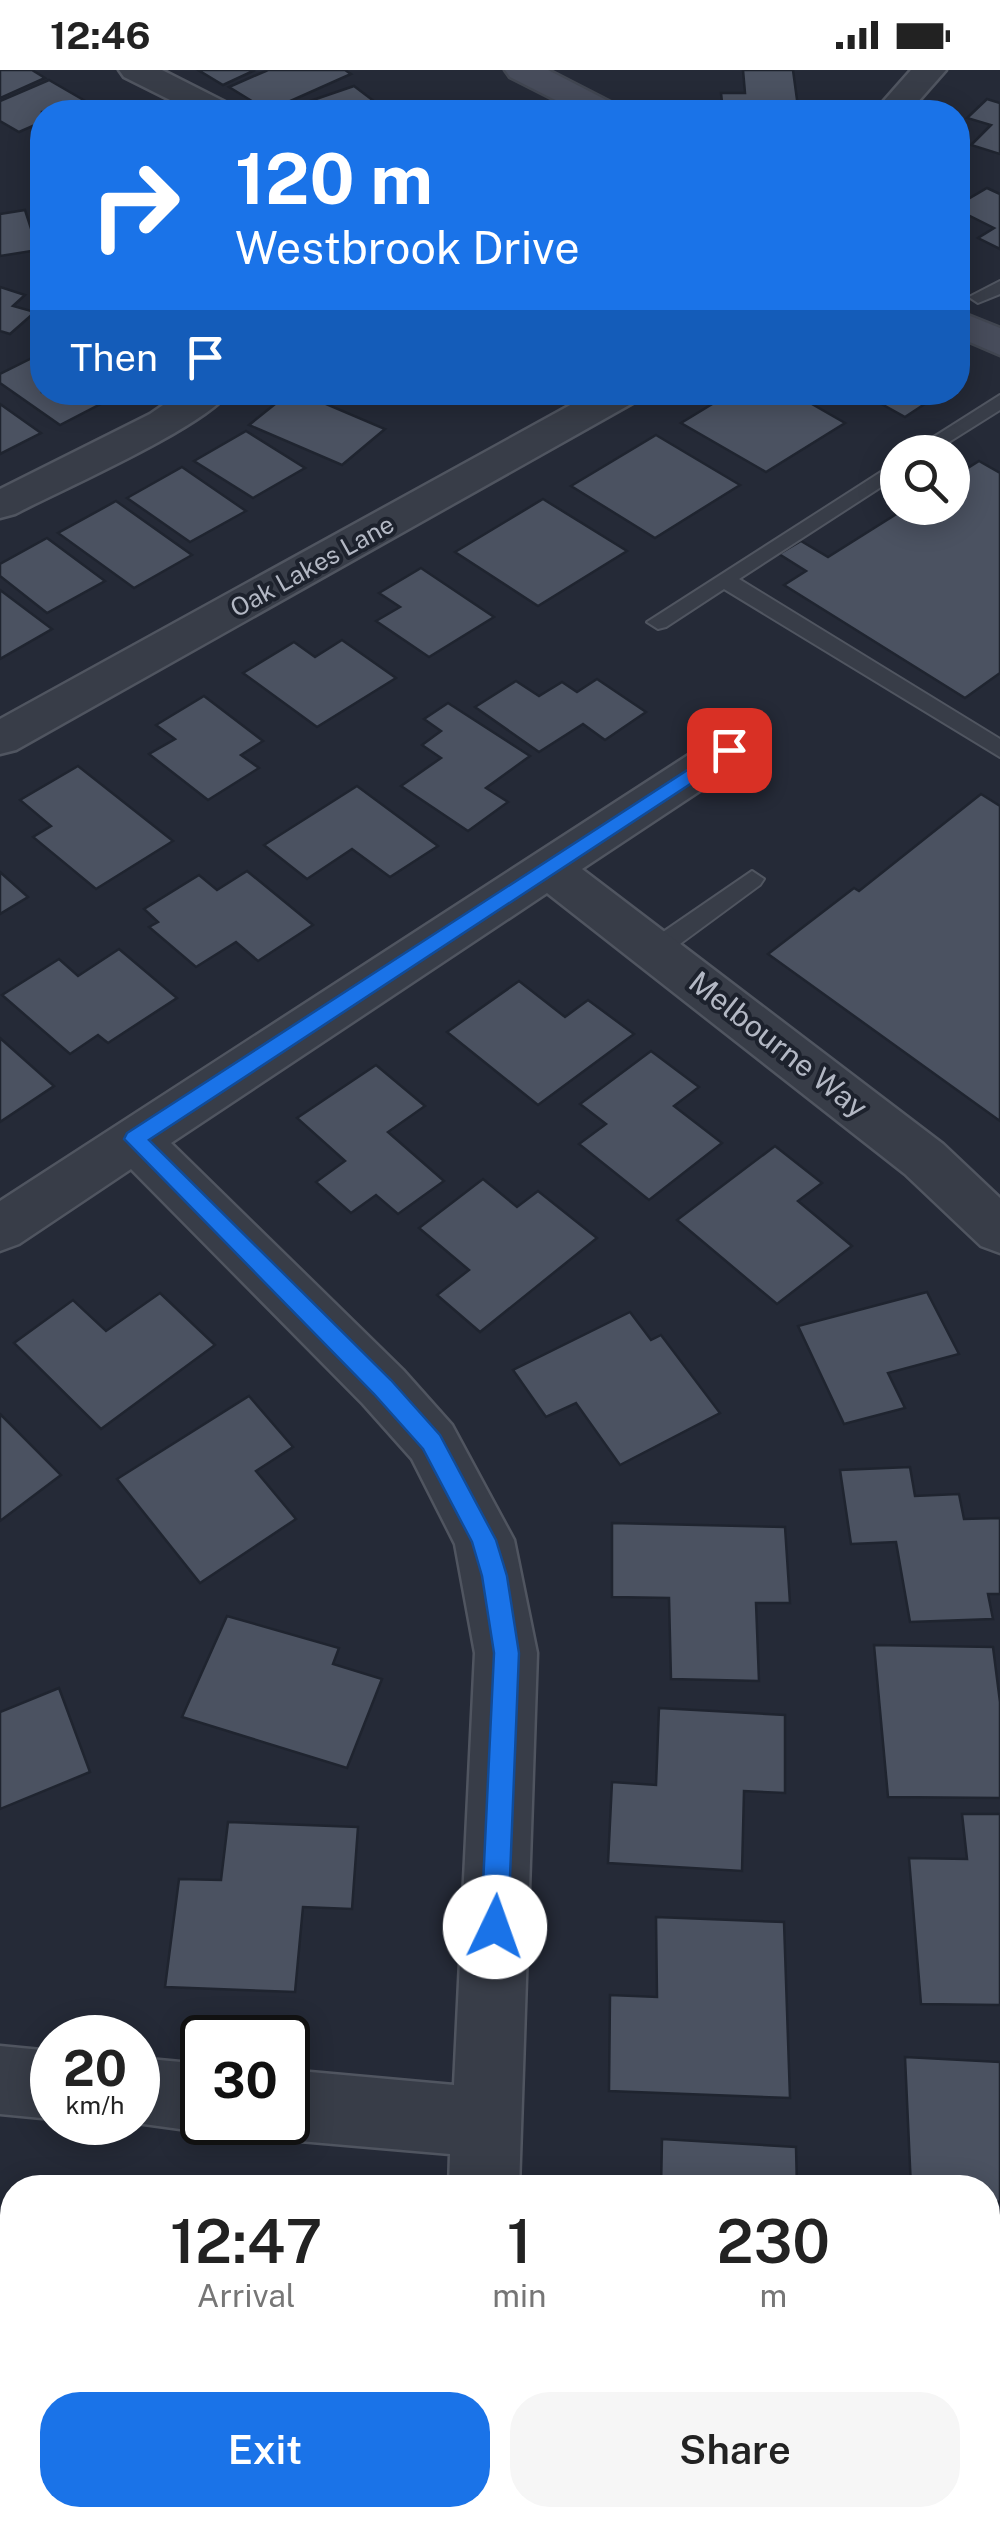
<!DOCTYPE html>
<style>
:root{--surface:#fff;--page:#f6f6f6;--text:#222;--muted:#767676;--accent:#1a73e8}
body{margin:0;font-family:"Public Sans",sans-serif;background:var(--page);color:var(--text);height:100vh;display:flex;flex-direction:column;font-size:38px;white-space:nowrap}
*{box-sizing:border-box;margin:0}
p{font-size:32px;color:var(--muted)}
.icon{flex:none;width:55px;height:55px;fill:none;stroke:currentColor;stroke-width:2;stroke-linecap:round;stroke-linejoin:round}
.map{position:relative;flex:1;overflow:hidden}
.drawer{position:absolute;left:0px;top:2105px;width:1000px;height:352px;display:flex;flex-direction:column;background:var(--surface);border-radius:40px 40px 0 0;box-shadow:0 5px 25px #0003}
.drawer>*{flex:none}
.top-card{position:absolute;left:30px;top:30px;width:940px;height:305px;border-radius:40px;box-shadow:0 5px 25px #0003;background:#1a73e8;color:#fff;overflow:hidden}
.tools{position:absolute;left:880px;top:365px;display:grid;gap:20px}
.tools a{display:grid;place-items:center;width:90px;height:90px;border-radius:50%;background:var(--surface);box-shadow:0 5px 25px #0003;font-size:50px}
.speed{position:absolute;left:30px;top:1945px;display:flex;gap:20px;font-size:50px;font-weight:700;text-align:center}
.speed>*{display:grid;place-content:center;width:130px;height:130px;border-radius:50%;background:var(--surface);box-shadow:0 5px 25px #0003;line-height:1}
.speed small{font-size:25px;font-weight:400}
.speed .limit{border:5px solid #111;border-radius:15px;background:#fff;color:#111}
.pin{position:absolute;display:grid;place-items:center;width:85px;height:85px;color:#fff;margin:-42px;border-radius:20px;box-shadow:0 5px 15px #0006}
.me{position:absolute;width:110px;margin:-55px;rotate:3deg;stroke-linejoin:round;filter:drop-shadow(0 0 8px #0008)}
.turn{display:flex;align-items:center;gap:35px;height:210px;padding:0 40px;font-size:45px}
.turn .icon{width:130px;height:130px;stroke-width:2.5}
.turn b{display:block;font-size:70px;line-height:85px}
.then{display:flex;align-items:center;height:95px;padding:0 40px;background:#0003;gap:20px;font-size:38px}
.eta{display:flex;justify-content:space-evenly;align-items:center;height:170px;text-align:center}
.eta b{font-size:60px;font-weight:600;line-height:70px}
.cta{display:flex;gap:20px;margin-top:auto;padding:20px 40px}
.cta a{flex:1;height:115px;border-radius:40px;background:var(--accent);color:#fff;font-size:40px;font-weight:600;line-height:115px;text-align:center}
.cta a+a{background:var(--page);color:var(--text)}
.status{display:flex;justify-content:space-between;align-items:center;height:70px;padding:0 50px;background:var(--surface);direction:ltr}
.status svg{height:28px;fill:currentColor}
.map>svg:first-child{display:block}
.building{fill:#4b5261;stroke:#1f242f;stroke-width:2.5}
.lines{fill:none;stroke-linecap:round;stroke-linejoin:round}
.lane-casing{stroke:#505560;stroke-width:4}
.street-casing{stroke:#505560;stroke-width:5}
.secondary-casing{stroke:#414651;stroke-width:5}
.lane{fill:#383d48;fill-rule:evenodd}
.street{fill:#383d48;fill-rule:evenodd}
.secondary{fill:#474c5b;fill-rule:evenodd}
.route{fill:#1a73e8;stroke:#114b97;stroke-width:2.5}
.labels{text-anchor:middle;stroke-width:8;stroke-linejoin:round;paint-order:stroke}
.far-street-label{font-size:25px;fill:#b3b8c4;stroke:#1d222d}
.street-label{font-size:30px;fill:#b3b8c4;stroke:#1d222d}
</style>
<div class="status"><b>12:46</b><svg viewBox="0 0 49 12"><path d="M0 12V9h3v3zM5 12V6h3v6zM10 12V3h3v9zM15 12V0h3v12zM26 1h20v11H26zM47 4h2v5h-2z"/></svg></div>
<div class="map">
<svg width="1000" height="2456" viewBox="0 0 1000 2456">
<rect width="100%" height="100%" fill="#252a37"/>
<g class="building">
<polygon points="0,0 32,0 45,8 0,28"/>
<polygon points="198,0 255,0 223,15"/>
<polygon points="268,0 345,0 351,4 268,41 229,17"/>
<polygon points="743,0 793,0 798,37 768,37 769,42 723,42 721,23 745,23"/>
<polygon points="49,10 87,32 63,42 42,42 42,52 19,62 0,51 0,31"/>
<polygon points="354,16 387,41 278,42"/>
<polygon points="987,29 1000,33 1000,84 971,75 991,55 967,48"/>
<polygon points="987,118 1000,124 1000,179 978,168 994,158 958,140 958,135"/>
<polygon points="25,140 38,180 0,186 0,144"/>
<polygon points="0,217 25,225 13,236 35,242 10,264 0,261"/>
<polygon points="42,283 42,322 107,322 114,327 60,355 0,313 0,304"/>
<polygon points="290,322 298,322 385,359 342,395 249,355"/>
<polygon points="377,322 435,322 428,333"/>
<polygon points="732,322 791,322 845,353 766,402 681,353"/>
<polygon points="860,322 943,322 905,347"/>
<polygon points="0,334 41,363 0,384"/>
<polygon points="246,361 305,398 253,428 194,391"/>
<polygon points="656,365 740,415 655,468 571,416"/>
<polygon points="979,391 1000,403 1000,603 965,628 784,515 806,501 779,484 801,471 828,487 906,438 952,438 952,408"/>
<polygon points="182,397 246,441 190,472 127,428"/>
<polygon points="543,429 627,481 538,536 455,482"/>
<polygon points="116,431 192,485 134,518 58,463"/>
<polygon points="47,468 105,511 47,543 0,506 0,494"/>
<polygon points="421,498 494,547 429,587 376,551 400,537 379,523"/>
<polygon points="0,520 52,559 0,589"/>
<polygon points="342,570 396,608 317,657 243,603 294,572 315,587"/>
<polygon points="597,609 646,642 605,670 583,654 539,682 475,637 516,611 539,626 562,612 577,622"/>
<polygon points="204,626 263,671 241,685 259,698 208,730 149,684 175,669 156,655"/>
<polygon points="448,633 530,686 486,718 508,732 468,761 401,716 441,688 422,675 441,661 424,649"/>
<polygon points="78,696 173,771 96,819 33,767 51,756 20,730"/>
<polygon points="357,716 438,776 390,807 352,779 307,809 264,775"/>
<polygon points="981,724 1000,736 1000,1051 768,884 854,818 859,821"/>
<polygon points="247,801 313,855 258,891 236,872 196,897 149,857 158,852 144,839 199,805 217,820"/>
<polygon points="0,802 28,827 0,844"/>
<polygon points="119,879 177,928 108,973 98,965 70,984 2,925 59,889 78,906"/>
<polygon points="519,911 565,947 588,930 634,964 538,1035 447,962"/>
<polygon points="0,968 54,1016 0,1052"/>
<polygon points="651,981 699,1017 674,1036 722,1073 649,1130 579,1074 606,1054 580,1034"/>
<polygon points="376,995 425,1036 388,1062 444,1111 398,1144 376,1125 351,1143 316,1112 345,1091 297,1048"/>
<polygon points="775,1076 822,1113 798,1131 852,1176 777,1234 677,1150"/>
<polygon points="483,1109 517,1137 538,1121 597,1168 480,1262 437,1225 469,1200 419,1158"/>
<polygon points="927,1222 959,1284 888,1303 905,1338 844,1354 798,1256"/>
<polygon points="160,1223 215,1275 101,1359 14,1273 73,1230 106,1261"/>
<polygon points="630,1242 651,1270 661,1265 720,1343 620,1395 576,1333 546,1347 513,1300"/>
<polygon points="249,1326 293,1377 256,1401 296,1449 200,1513 117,1409"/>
<polygon points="0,1344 61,1405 0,1451"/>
<polygon points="910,1397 915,1426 959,1424 964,1449 1000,1448 1000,1524 988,1524 993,1549 910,1552 896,1472 851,1474 840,1400"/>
<polygon points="612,1453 785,1457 790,1533 756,1533 759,1611 671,1609 669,1528 612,1527"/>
<polygon points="227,1546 339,1578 333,1594 382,1609 347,1698 182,1647"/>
<polygon points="874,1575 993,1577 1000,1632 1000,1728 888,1727"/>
<polygon points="59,1618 90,1702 0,1739 0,1642"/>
<polygon points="659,1638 785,1645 785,1723 744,1721 742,1801 608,1793 612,1712 656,1715"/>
<polygon points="962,1744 1000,1744 1000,1935 921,1934 909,1788 967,1789"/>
<polygon points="228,1752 358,1757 352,1839 303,1837 295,1922 165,1917 179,1809 221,1810"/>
<polygon points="656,1847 784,1852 790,2028 609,2021 610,1925 657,1927"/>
<polygon points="905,1987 1000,1992 1000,2132 988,2131 988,2118 911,2118"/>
<polygon points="662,2069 796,2077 797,2118 661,2118"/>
<rect x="988" y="2204" width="12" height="203"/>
<polygon points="0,2247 9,2247 0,2309"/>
<polygon points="101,2445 308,2445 307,2456 100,2456"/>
<rect x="605" y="2445" width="129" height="11"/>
</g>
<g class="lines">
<defs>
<g id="lane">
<polygon points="1000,211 1000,224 978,233 969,227"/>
<polygon points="1000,325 1000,340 933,382 910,382"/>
<polygon points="898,391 898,406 739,509 1000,669 1000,687 724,519 666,557 658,559 647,552"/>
<polygon points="752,801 764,809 760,815 665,885 647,885 644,879 647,873"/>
</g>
<g id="street">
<polygon points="119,0 162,0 231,35 236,42 194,42 124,7"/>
<polygon points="911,0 946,0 909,42 874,42"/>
<path d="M182 322H229C205 357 59 421 15 444L0 448V419L150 344Z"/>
<polygon points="594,322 643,322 638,330 16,680 0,684 0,649"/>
<polygon points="729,665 745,669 752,680 745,691 582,799 943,1074 1000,1128 1000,1183 981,1176 905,1104 547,823 171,1073 403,1300 452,1355 514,1470 537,1583 519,2118 449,2118 450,2084 288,2070 264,2059 261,2052 288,2052 288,2000 454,2015 475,1583 455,1474 412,1389 363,1334 131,1099 19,1174 0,1181 0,1131 713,669"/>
<polygon points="0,1976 52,1981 52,2049 0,2044"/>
<polygon points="138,1988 202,1994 202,2052 226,2052 202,2062 129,2052 138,2052"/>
<polygon points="432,2445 508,2445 507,2456 431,2456"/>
</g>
<g id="secondary">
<polygon points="505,0 548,0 616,35 621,42 579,42 510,7"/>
<polygon points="958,241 1000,258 1000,285 958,267"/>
</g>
</defs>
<use href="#lane" class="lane-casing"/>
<use href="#street" class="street-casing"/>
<use href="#secondary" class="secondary-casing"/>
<use href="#lane" class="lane"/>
<use href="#street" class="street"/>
<use href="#secondary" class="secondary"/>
</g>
<polygon class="route" points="729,673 736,675 736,684 149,1070 391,1310 440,1365 496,1470 507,1506 519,1583 508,1857 504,1866 495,1870 485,1866 481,1857 494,1583 482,1506 472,1472 423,1379 374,1324 124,1069 127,1063"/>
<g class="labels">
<g class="far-street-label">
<text transform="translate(312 496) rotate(-29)" y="9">Oak Lakes Lane</text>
</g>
<g class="street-label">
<text transform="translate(778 975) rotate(38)" y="10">Melbourne Way</text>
</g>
</g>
</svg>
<div class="tools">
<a><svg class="icon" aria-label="search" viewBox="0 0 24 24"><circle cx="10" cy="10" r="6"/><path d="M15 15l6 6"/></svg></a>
</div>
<div class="speed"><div>20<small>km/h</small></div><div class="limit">30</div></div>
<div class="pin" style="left:729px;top:680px;background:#d93025"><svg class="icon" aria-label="arrive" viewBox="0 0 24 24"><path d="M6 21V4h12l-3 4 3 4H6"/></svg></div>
<svg class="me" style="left:495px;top:1857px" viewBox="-20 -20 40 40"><circle r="19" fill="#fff"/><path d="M0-13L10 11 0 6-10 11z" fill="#1a73e8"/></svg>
<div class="top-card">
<div class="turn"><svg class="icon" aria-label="right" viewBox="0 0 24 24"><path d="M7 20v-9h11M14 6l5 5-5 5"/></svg><div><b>120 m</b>Westbrook Drive</div></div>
<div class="then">Then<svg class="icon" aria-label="arrive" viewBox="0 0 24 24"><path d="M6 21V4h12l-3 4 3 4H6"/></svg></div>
</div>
<section class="drawer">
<div class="eta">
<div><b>12:47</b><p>Arrival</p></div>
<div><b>1</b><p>min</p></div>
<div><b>230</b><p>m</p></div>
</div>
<div class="cta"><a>Exit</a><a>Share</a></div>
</section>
</div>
